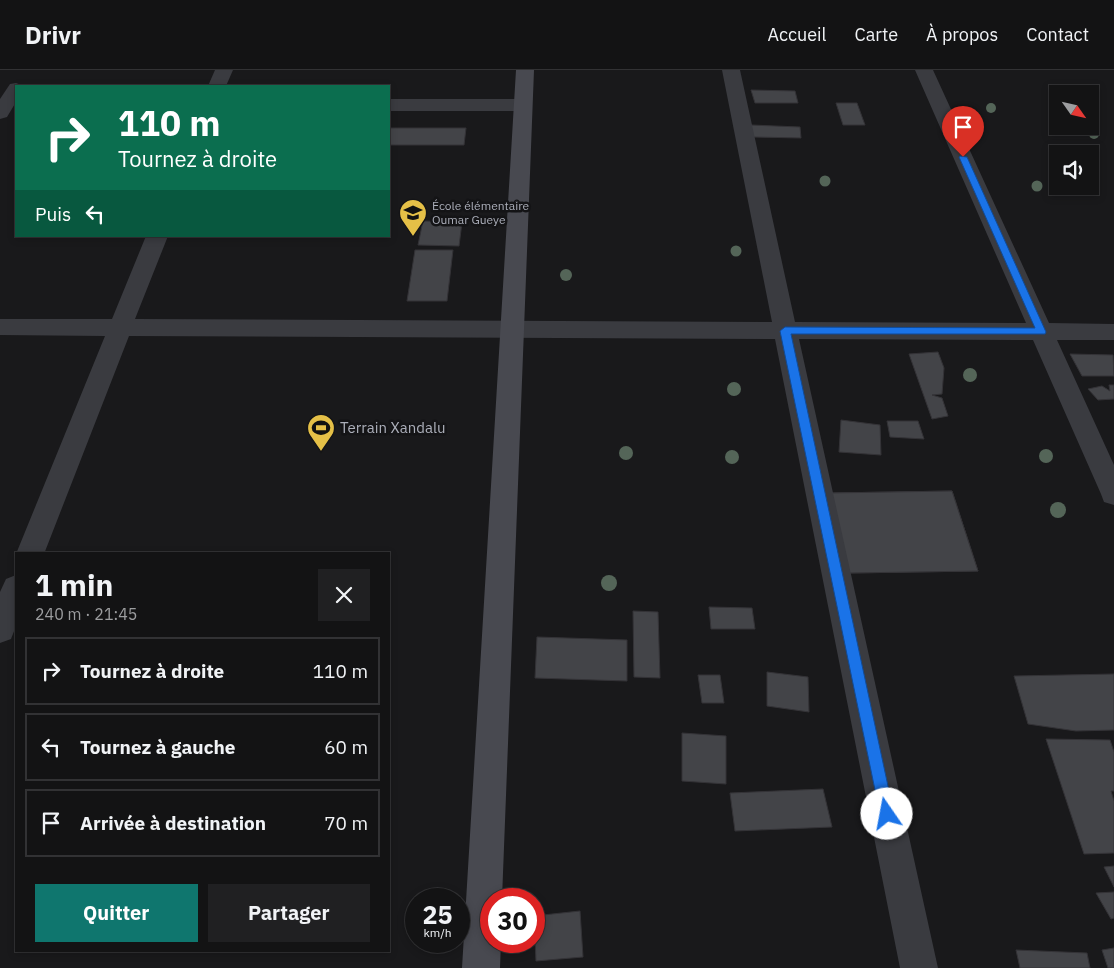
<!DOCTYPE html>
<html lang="fr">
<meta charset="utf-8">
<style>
:root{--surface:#131314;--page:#202022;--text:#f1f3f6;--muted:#9d9ea0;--line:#323234;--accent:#0f766e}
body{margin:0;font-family:"IBM Plex Sans",sans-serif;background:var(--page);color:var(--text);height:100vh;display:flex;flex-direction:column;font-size:19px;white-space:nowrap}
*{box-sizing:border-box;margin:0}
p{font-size:16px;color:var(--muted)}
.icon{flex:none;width:28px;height:28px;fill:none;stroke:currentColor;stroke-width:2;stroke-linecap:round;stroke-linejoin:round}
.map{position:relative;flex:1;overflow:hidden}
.sheet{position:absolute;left:15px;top:482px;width:375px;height:400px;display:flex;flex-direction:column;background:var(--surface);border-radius:0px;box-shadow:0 2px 8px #0003,0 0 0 1px var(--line)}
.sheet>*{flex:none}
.banner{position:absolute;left:15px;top:15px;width:375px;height:152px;border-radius:0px;box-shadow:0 2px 8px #0003,0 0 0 1px var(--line);background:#0b6e4f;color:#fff;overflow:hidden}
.needle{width:32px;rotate:124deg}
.controls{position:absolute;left:1049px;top:15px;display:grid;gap:10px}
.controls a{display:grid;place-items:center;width:50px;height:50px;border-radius:0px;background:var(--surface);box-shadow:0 2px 8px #0003,0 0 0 1px var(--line);font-size:25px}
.speed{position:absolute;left:405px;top:818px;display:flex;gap:10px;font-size:25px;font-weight:700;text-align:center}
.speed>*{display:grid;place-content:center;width:65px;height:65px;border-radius:50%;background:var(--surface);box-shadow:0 2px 8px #0003,0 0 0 1px var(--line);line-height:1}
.speed small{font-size:12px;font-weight:400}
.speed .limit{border:8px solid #d22;background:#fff;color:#111}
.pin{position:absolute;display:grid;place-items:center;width:42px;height:42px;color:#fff;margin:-51px -21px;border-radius:50% 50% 50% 0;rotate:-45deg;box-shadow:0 0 5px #0007}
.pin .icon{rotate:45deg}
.me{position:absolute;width:55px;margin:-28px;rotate:348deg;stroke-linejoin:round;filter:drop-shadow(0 0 4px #0008)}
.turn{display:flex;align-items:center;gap:18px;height:105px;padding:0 20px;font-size:22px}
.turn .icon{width:65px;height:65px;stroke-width:2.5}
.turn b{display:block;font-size:35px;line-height:42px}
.then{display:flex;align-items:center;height:48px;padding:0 20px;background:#0003;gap:10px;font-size:19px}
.round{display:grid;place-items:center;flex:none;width:52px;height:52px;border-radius:0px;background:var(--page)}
.head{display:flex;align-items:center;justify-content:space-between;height:85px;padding:0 20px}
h1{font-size:30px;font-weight:700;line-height:38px}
.cta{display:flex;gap:10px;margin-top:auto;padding:10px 20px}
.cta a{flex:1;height:58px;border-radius:0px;background:var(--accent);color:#fff;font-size:20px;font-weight:700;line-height:58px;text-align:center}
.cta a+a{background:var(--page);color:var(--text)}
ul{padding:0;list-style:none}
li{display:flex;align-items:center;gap:15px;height:68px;margin:0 10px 8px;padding:0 10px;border:2px solid var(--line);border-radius:0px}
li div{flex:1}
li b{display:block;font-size:19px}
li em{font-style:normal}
header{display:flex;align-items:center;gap:30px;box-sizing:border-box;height:70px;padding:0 25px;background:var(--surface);border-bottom:1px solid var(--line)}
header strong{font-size:24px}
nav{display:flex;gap:28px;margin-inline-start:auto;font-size:18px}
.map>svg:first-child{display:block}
.building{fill:#434448;stroke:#343337}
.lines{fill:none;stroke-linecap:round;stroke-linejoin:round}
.minor{fill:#3a3b40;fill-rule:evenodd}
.secondary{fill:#484950;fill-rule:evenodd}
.tree{fill:#546558}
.route{fill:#1a73e8;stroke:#114b97}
.labels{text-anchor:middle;stroke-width:5;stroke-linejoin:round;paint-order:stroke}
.far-poi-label{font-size:12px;fill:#acafba;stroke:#141416;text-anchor:start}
.poi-label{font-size:15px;fill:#acafba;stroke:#141416;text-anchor:start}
</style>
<header>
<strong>Drivr</strong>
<nav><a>Accueil</a><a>Carte</a><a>À propos</a><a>Contact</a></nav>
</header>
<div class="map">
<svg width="1114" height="898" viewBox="0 0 1114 898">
<rect width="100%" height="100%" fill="#19191b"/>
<g class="building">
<polygon points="751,20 795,21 798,33 755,33"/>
<polygon points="836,33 857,33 865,55 843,55"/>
<polygon points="751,55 800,57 801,68 753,67"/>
<polygon points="389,58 466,58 464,75 389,75"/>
<polygon points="423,151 462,152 459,176 418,175"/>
<polygon points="415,180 453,180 447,231 407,231"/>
<polygon points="938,282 944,298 942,324 932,325 942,328 948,346 932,349 909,284"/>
<polygon points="1070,284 1113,285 1114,306 1082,306"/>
<polygon points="1109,315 1114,315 1114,329 1098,330 1088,319 1102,316 1110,321"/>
<polygon points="841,350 880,355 881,385 839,382"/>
<polygon points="887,351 918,351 924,369 890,367"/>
<polygon points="952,421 978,501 849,503 830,423"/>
<polygon points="952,421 978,501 849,503 830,423"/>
<polygon points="709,537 752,538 755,559 711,559"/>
<polygon points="633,541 658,542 660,608 634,607"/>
<polygon points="537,567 627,570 627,611 535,608"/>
<polygon points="767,602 808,607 809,642 767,636"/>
<polygon points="1114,604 1114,660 1076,661 1028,654 1014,606"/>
<polygon points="698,605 720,605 724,633 702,633"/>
<polygon points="682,663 726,666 726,714 682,711"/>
<polygon points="1046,669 1110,670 1114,682 1114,721 1111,721 1114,731 1114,783 1084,784"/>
<polygon points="823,719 832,757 735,761 730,723"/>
<polygon points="1114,796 1114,817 1104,797"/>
<polygon points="1114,822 1114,848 1111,849 1096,823"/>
<polygon points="580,841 583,887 536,891 534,846"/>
<polygon points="1114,878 1114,898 1108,898 1102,880"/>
<polygon points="1016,880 1087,883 1090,898 1020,898"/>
</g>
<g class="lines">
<g class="minor">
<polygon points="215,0 233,0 226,16 208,16"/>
<polygon points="722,0 740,0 795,252 1026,253 915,0 933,0 1049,253 1114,254 1114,270 1057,270 1114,395 1114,435 1104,432 1101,424 1033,270 799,269 938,898 900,898 775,269 129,266 44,484 16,484 105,266 0,265 0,249 112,249 146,166 168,166 135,249 772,252"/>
<polygon points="16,13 24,16 16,16 16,32 7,47 0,49 0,29 10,14"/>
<polygon points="389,29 523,29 530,31 532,35 530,39 523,41 389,41"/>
<polygon points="16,505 16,556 11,569 0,573 0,522 6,509"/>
</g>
<polygon class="secondary" points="516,0 534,0 502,829 491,829 491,871 501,871 500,898 462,898"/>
</g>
<g class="tree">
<circle cx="991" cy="38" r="5"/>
<circle cx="1094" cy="64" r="5"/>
<circle cx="825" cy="111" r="5.5"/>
<circle cx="1037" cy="116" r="5.5"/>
<circle cx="736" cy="181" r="5.5"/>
<circle cx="566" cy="205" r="6"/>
<circle cx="970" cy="305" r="7"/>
<circle cx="734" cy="319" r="7"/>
<circle cx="626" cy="383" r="7"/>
<circle cx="1046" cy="386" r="7"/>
<circle cx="732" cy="387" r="7"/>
<circle cx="1058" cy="440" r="8"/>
<circle cx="609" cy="513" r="8"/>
</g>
<polygon class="route" points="960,86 967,87 1046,262 1045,264 791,264 894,744 892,748 887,751 882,748 880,744 780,261 785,257 1035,258 959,87"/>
<defs>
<symbol id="school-pin" viewBox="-11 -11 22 30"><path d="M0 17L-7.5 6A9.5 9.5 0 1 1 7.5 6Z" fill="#e5c047" stroke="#141416"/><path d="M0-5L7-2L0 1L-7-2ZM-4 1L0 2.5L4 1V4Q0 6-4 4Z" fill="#111"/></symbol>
<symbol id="stadium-pin" viewBox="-11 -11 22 30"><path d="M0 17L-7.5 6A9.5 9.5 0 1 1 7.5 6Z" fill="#e5c047" stroke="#141416"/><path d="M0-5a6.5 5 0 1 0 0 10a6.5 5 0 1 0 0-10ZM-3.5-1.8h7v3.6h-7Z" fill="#111"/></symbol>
</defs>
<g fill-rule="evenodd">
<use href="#school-pin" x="397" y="127" width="32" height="43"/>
<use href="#stadium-pin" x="305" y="342" width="32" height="43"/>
</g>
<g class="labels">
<g class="far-poi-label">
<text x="432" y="140">École élémentaire<tspan x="432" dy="14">Oumar Gueye</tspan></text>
</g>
<g class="poi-label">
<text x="340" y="363">Terrain Xandalu</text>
</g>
</g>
</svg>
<div class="controls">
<a><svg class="needle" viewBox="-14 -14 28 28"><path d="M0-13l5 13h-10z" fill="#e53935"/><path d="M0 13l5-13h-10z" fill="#9d9ea0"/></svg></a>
<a><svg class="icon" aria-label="sound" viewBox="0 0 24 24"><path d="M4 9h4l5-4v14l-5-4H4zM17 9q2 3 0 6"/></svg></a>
</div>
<div class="speed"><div>25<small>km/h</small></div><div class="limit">30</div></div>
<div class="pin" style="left:963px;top:87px;background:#d93025"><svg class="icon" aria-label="arrive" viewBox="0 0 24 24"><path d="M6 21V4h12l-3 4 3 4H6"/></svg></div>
<svg class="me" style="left:887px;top:744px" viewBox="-20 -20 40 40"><circle r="19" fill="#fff"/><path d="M0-13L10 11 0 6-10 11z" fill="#1a73e8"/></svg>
<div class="banner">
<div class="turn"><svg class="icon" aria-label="right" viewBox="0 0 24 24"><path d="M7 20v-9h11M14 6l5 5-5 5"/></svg><div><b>110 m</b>Tournez à droite</div></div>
<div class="then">Puis<svg class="icon" aria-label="left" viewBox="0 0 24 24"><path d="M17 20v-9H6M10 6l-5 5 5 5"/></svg></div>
</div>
<section class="sheet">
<div class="head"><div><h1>1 min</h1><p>240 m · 21:45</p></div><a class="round"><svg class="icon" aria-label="close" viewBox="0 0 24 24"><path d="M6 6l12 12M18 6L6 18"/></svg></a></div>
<ul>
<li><svg class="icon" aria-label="right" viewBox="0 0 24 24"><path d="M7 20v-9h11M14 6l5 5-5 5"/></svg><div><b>Tournez à droite</b></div><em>110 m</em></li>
<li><svg class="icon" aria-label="left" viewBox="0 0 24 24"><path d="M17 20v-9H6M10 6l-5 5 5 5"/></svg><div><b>Tournez à gauche</b></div><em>60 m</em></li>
<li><svg class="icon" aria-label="arrive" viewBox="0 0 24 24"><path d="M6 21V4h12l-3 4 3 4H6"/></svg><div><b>Arrivée à destination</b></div><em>70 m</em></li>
</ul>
<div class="cta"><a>Quitter</a><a>Partager</a></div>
</section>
</div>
